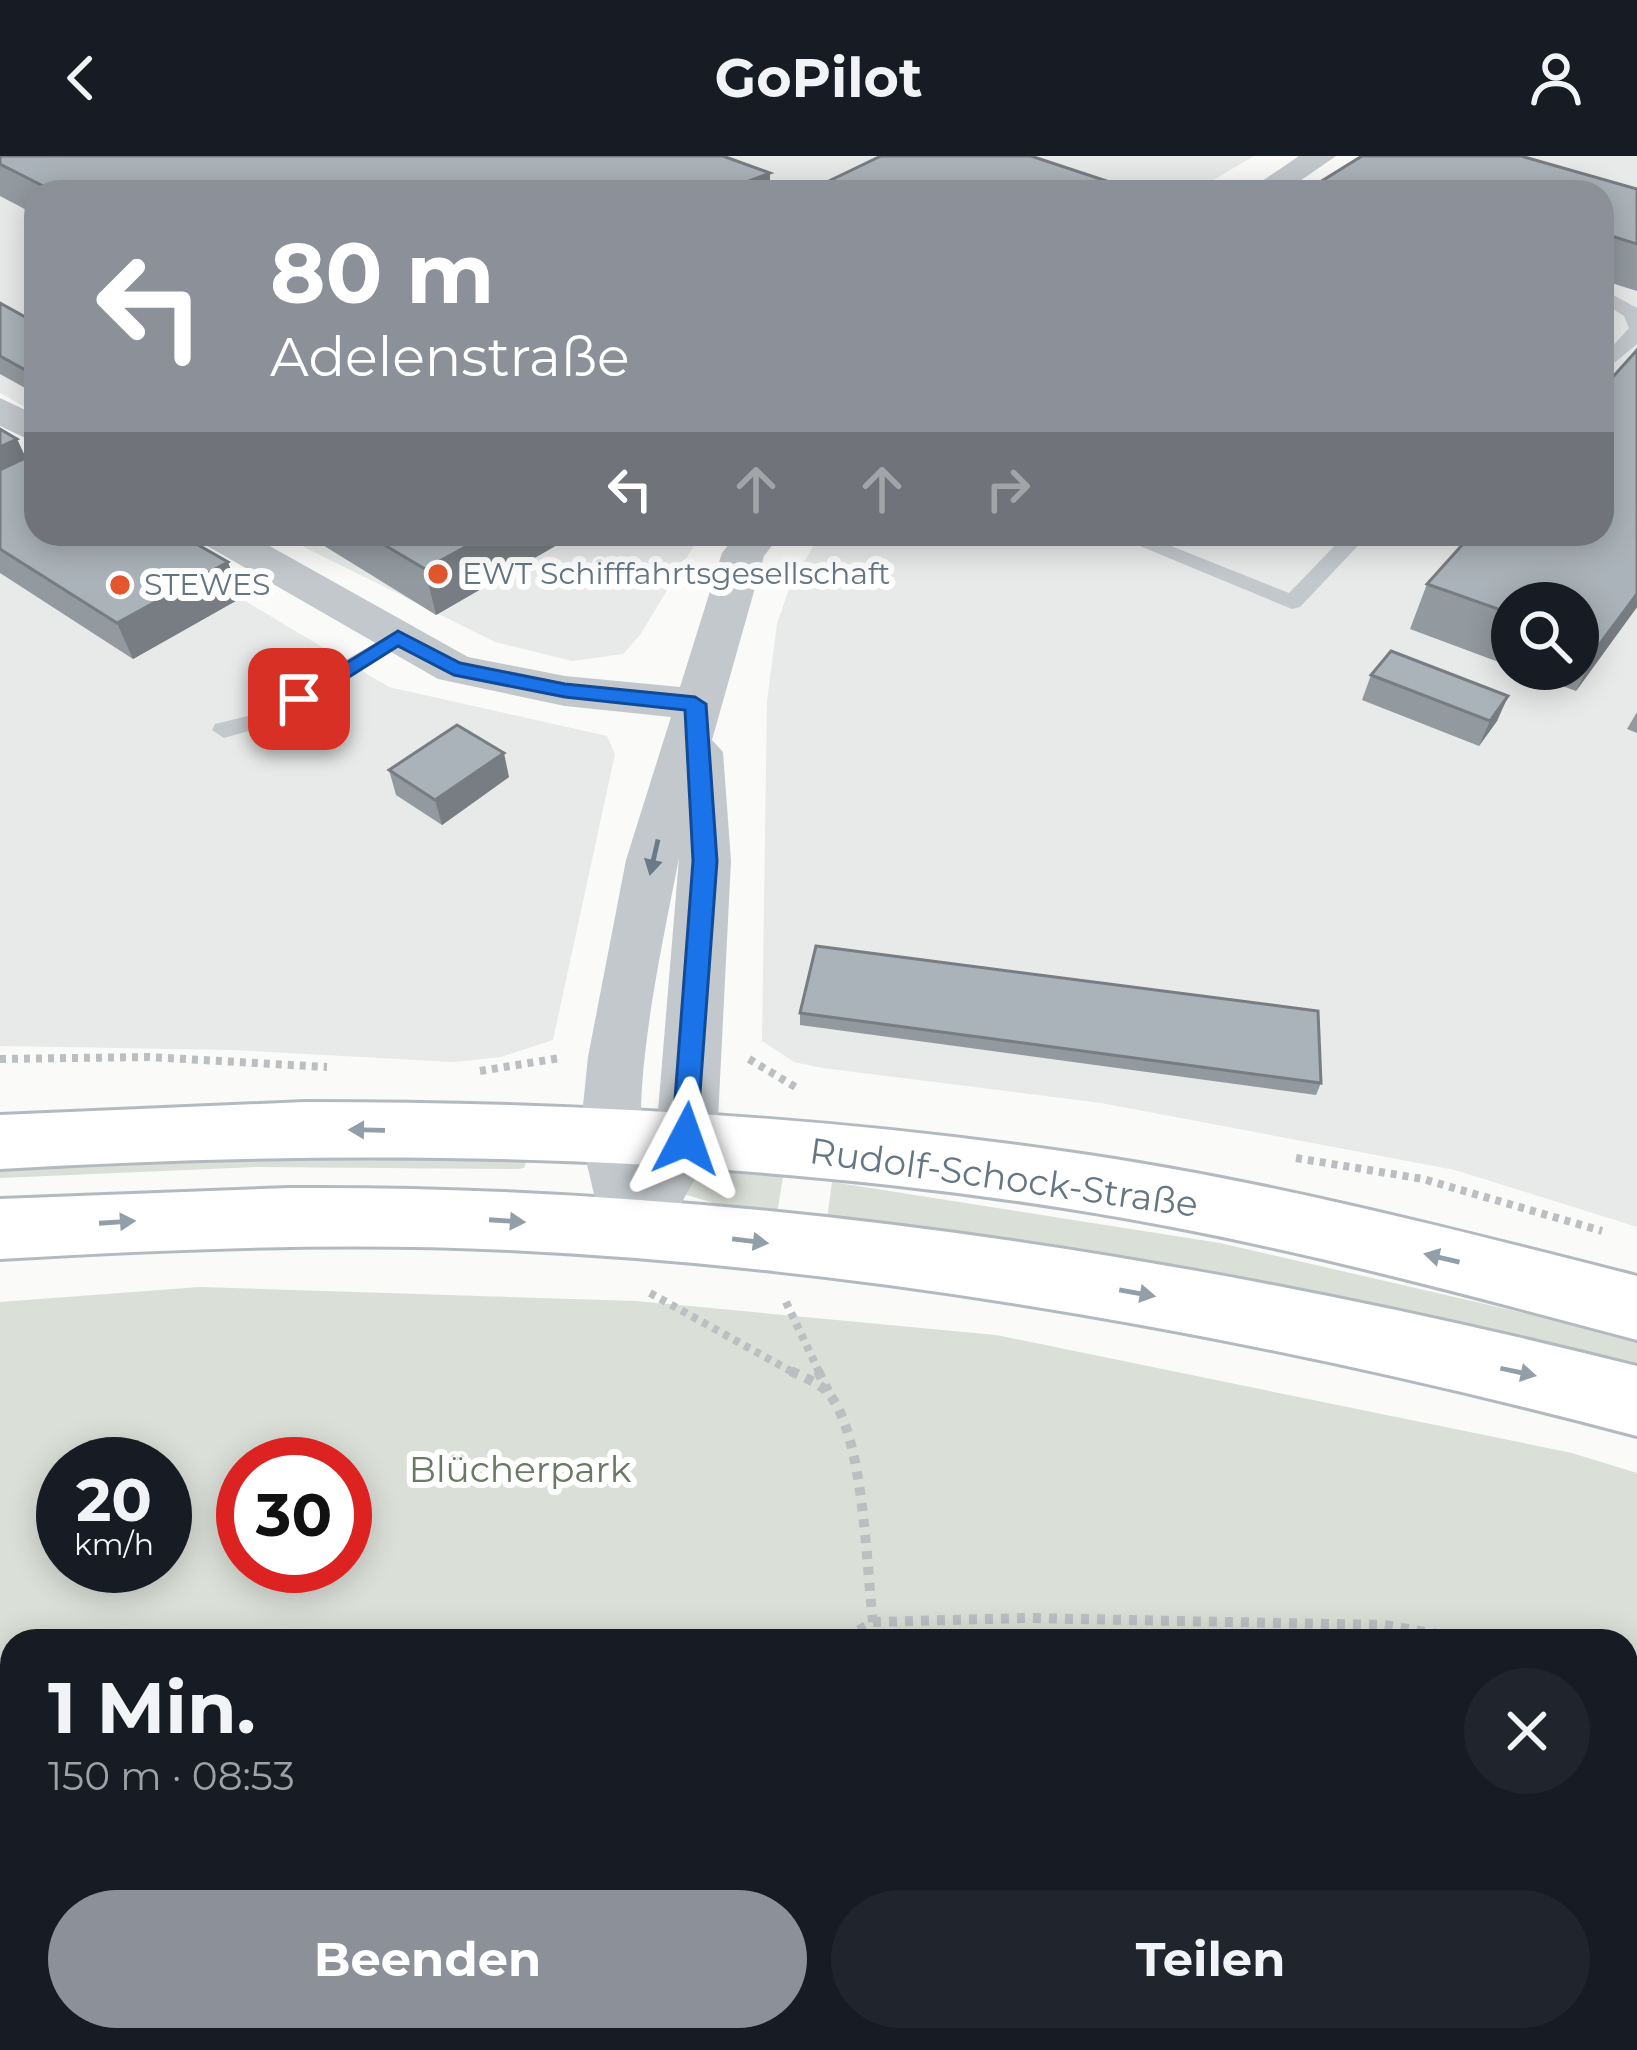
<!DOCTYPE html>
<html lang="de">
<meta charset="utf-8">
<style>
:root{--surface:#171b24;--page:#20242c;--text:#f1f3f6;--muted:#9ea1a6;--accent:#8c9099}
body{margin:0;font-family:Montserrat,sans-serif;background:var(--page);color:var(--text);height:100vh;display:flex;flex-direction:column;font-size:45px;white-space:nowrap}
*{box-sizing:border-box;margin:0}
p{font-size:39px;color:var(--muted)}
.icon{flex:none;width:66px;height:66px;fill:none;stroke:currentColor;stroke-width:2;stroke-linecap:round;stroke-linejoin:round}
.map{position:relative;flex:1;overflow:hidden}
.drawer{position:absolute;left:0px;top:1473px;width:1638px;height:423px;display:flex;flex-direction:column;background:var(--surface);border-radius:36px 36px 0 0;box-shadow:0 6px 30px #0003}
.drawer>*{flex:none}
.hud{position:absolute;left:24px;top:24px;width:1590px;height:366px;border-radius:36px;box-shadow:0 6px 30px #0003;background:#8c9099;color:#fff;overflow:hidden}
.buttons{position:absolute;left:1491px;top:426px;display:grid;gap:24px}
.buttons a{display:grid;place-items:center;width:108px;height:108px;border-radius:50%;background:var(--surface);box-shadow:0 6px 30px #0003;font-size:60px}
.speed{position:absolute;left:36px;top:1281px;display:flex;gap:24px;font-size:60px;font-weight:700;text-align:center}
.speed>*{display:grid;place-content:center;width:156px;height:156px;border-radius:50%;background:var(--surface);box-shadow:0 6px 30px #0003;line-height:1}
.speed small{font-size:30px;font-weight:400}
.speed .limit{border:18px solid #d22;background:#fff;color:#111}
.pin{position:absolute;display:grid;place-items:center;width:102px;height:102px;color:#fff;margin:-51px;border-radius:24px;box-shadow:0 6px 18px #0006}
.me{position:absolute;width:132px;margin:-66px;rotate:4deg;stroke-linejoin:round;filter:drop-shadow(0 0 9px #0008)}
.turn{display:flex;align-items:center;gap:42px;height:252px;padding:0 48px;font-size:54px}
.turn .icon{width:156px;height:156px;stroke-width:2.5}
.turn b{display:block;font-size:84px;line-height:102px}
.lanes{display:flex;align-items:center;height:114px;padding:0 48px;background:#0003;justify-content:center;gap:60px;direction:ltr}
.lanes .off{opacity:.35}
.round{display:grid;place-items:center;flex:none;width:126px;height:126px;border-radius:63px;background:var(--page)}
.summary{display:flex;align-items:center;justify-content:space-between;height:204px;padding:0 48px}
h1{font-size:72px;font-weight:700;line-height:90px}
.cta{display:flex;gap:24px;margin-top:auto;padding:24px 48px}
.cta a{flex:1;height:138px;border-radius:72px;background:var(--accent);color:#fff;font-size:48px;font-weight:700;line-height:138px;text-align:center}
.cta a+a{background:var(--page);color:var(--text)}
header{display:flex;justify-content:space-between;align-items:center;height:156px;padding:0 48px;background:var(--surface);font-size:54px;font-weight:700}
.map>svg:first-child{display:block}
.built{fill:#e8e9e9;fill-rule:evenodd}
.green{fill:#dadfd7;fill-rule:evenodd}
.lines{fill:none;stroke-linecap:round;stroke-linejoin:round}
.secondary-casing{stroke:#b3babf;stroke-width:6}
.path-far1{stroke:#bbbfc2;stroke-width:8;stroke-dasharray:6 6;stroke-linecap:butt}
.path{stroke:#bbbfc2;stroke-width:10;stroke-dasharray:8 8;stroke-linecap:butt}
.lane{fill:#c3c8cc;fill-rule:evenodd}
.street{fill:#c3c8cc;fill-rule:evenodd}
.secondary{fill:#fff;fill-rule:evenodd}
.wall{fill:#929a9f}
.shaded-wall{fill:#777d82}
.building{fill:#aab3b9;stroke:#777d82;stroke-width:3}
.oneway{fill:#6a7a87}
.oneway2{fill:#939fa8}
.route{fill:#1a73e8;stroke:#114b97;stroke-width:3}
.poi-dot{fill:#e4572e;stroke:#fff;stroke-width:4.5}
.labels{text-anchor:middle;stroke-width:12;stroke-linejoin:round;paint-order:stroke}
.far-poi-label{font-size:30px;fill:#657683;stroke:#fff;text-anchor:start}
.street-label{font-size:36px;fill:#657683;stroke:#fff}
.park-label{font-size:36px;fill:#687a64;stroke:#fff}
</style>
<header><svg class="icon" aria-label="back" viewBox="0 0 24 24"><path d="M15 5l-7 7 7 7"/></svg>GoPilot<svg class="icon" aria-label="person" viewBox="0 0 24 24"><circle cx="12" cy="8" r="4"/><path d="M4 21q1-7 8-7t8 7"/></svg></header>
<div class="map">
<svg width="1637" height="1894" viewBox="0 0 1637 1894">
<rect width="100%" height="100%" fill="#fafaf8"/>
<g class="built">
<polygon points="13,0 1254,0 1193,36 36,36 36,257 0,237 0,4"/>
<polygon points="1505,0 1637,0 1637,38"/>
<path d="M1602 69 1637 79V1071L1455 1014 1101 947 822 912 794 906 762 885 767 545 777 468 791 427 821 378H1602ZM1512 447H1578V513H1512Z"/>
<polygon points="0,298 36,378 133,378 389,531 607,580 615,598 553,884 501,901 454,906 232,894 0,890"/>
<polygon points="278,378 701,378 640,479 623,498 572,505 495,486"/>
</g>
<g class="green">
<polygon points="260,1000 527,1003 524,1012 518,1013 256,1011 0,1022 0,1011"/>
<polygon points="710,1014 783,1021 777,1058 736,1054 684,1038 694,1015"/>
<path d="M832 1026 1220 1087 1637 1183V1210C1369 1144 1102 1093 827 1063Z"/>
<path d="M200 1131 636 1145 996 1179 1572 1297 1637 1317V1894H0V1146ZM165 1308V1410H63V1308ZM243 1308H345V1410H243ZM12 1485H1626V1884H12Z"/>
</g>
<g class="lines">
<defs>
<g id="secondary">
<path d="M305 946C561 946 814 959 1068 996 1260 1023 1449 1072 1637 1120V1184C1450 1134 1262 1083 1070 1053 715 997 358 992 0 1013V959Z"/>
<path d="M289 1032C743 1029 1198 1100 1637 1210V1280C1275 1184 883 1112 509 1094 339 1086 169 1093 0 1103V1043Z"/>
</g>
</defs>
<use href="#secondary" class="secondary-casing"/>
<g class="path-far1">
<polyline points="0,903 149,901 327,911"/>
<polyline points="749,903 797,932"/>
<polyline points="480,915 560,902"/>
<polyline points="1296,1002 1423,1023 1602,1075"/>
<polyline points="650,1137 796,1218"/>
<polyline points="786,1146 820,1218"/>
</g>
<g class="path">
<path d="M791 1215C803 1221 822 1228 830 1239 864 1283 866 1408 873 1466L841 1485"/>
<polyline points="818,1215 828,1235"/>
<polyline points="873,1466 1027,1462 1384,1469 1478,1485"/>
<polyline points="1626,1518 1637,1521"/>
<polyline points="1225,1884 1236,1894"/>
<polyline points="297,1894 318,1884"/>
</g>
<g class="lane">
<polygon points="1602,133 1637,152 1637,188 1602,217 1602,202 1629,172 1624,160 1602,146"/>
<polygon points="1111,378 1141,378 1289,437 1346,378 1369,378 1300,451 1292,453"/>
<polygon points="398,474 406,476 406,486 266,570 224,582 212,574 215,568 248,560"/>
</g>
<g class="street">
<polygon points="1299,0 1336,0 1284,36 1246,36"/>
<polygon points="0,242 36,259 36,287 0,270"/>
<path d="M196 378H248L468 501 565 520 680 531 722 397 737 378H781L764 400 712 584 723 596 731 705 717 983 657 1091 634 1099 611 1091 602 1072 580 979 588 901 626 704 671 561 565 550 438 523 202 387ZM679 702 656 980 645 997C629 937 666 770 679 702Z"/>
</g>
<use href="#secondary" class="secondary"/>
</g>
<g class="wall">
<polygon points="0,0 770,36 36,36 36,59 0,40"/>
<polygon points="1637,33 1637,135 1602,124 1602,36"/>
<polygon points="0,147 36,167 36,238 0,218"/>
<polygon points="1637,194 1637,451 1576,535 1517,513 1578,513 1578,447 1512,447 1512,511 1410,473 1427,428"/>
<polygon points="0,273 17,283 26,302 241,442 133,503 0,417"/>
<polygon points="305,378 576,378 436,459"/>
<polygon points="1220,378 1251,378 1240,387"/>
<polygon points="1371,519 1508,540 1497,565 1479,590 1362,544"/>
<polygon points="1637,556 1637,577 1627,573"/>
<polygon points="389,614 509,621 442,669 396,639"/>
<polygon points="800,857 1321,927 1316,939 800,869"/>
</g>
<g class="shaded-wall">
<polygon points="770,17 770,36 720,36"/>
<polygon points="17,283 33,318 0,334 0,291"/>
<polygon points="489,378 576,378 436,459 425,413"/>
<polygon points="228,406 241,442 133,503 117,467"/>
<polygon points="1637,438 1637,451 1576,535 1599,489"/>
<polygon points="1508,540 1497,565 1479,590 1490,565"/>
<polygon points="504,597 509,621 442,669 435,644"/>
</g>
<g class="building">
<polygon points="0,0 723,0 770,17 720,36 55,36 0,8"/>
<polygon points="881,0 1031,0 1134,34 1130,36 806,36"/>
<polygon points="1362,0 1521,0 1637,33 1637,88 1602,77 1602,36 1304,36"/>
<polygon points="0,147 36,167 36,215 31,217 0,200"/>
<polygon points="1637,194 1637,438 1599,489 1578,482 1578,447 1512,447 1512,458 1427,428 1472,378 1602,378 1602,233"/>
<polygon points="0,273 17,283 0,291"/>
<polygon points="36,297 36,378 179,378 228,406 117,467 0,393 0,314"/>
<polygon points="366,378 489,378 425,413"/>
<polygon points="1391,495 1508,540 1490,565 1371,519"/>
<polygon points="457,569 504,597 435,644 389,614"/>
<polygon points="816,790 1318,855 1321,927 800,857"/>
</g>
<defs><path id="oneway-solid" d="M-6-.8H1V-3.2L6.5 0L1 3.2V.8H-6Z" transform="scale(3)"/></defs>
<use class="oneway" href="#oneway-solid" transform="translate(654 701) rotate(103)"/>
<g class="oneway2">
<use href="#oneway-solid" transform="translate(367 974) rotate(-179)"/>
<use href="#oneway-solid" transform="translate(507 1065) rotate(4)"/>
<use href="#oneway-solid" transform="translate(117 1066) rotate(-4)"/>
<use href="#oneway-solid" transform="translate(750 1085) rotate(7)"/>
<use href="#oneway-solid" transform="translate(1442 1102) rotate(-167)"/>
<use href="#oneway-solid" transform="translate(1137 1137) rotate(10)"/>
<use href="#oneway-solid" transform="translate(1518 1216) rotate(12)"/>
</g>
<polygon class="route" points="398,475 460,507 565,528 695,541 706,548 717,705 696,991 676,991 672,983 693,705 685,554 565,541 454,519 398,490 306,548 291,548 288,543"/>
<g class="poi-dot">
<circle cx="438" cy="418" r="12"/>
<circle cx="120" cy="429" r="12"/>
</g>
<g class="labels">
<g class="far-poi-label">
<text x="462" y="428">EWT Schifffahrtsgesellschaft</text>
<text x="144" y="439">STEWES</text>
</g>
<g class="street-label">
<text transform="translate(1004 1021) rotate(8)" y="13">Rudolf-Schock-Straße</text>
</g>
<g class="park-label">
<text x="520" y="1326">Blücherpark</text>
</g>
</g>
</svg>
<div class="buttons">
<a><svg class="icon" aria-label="search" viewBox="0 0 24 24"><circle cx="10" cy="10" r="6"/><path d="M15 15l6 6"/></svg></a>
</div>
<div class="speed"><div>20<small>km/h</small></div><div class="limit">30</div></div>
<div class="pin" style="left:299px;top:543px;background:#d93025"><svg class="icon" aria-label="arrive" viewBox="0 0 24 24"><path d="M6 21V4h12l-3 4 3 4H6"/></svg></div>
<svg class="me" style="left:686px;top:983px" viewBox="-20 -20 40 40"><path d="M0-17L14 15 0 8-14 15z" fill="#1a73e8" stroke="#fff" stroke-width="4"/></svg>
<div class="hud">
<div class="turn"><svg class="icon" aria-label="left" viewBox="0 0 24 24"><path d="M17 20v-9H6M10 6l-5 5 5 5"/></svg><div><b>80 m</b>Adelenstraße</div></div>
<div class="lanes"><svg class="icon" aria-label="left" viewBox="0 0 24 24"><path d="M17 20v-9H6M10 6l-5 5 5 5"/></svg><svg class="icon off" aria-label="ahead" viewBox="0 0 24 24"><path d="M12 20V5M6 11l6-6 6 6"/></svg><svg class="icon off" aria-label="ahead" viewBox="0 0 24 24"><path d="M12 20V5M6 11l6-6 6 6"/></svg><svg class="icon off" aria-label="right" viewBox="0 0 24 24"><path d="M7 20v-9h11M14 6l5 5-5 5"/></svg></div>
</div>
<section class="drawer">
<div class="summary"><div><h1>1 Min.</h1><p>150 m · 08:53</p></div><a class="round"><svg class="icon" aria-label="close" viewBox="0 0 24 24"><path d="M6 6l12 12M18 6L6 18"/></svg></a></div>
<div class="cta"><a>Beenden</a><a>Teilen</a></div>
</section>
</div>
